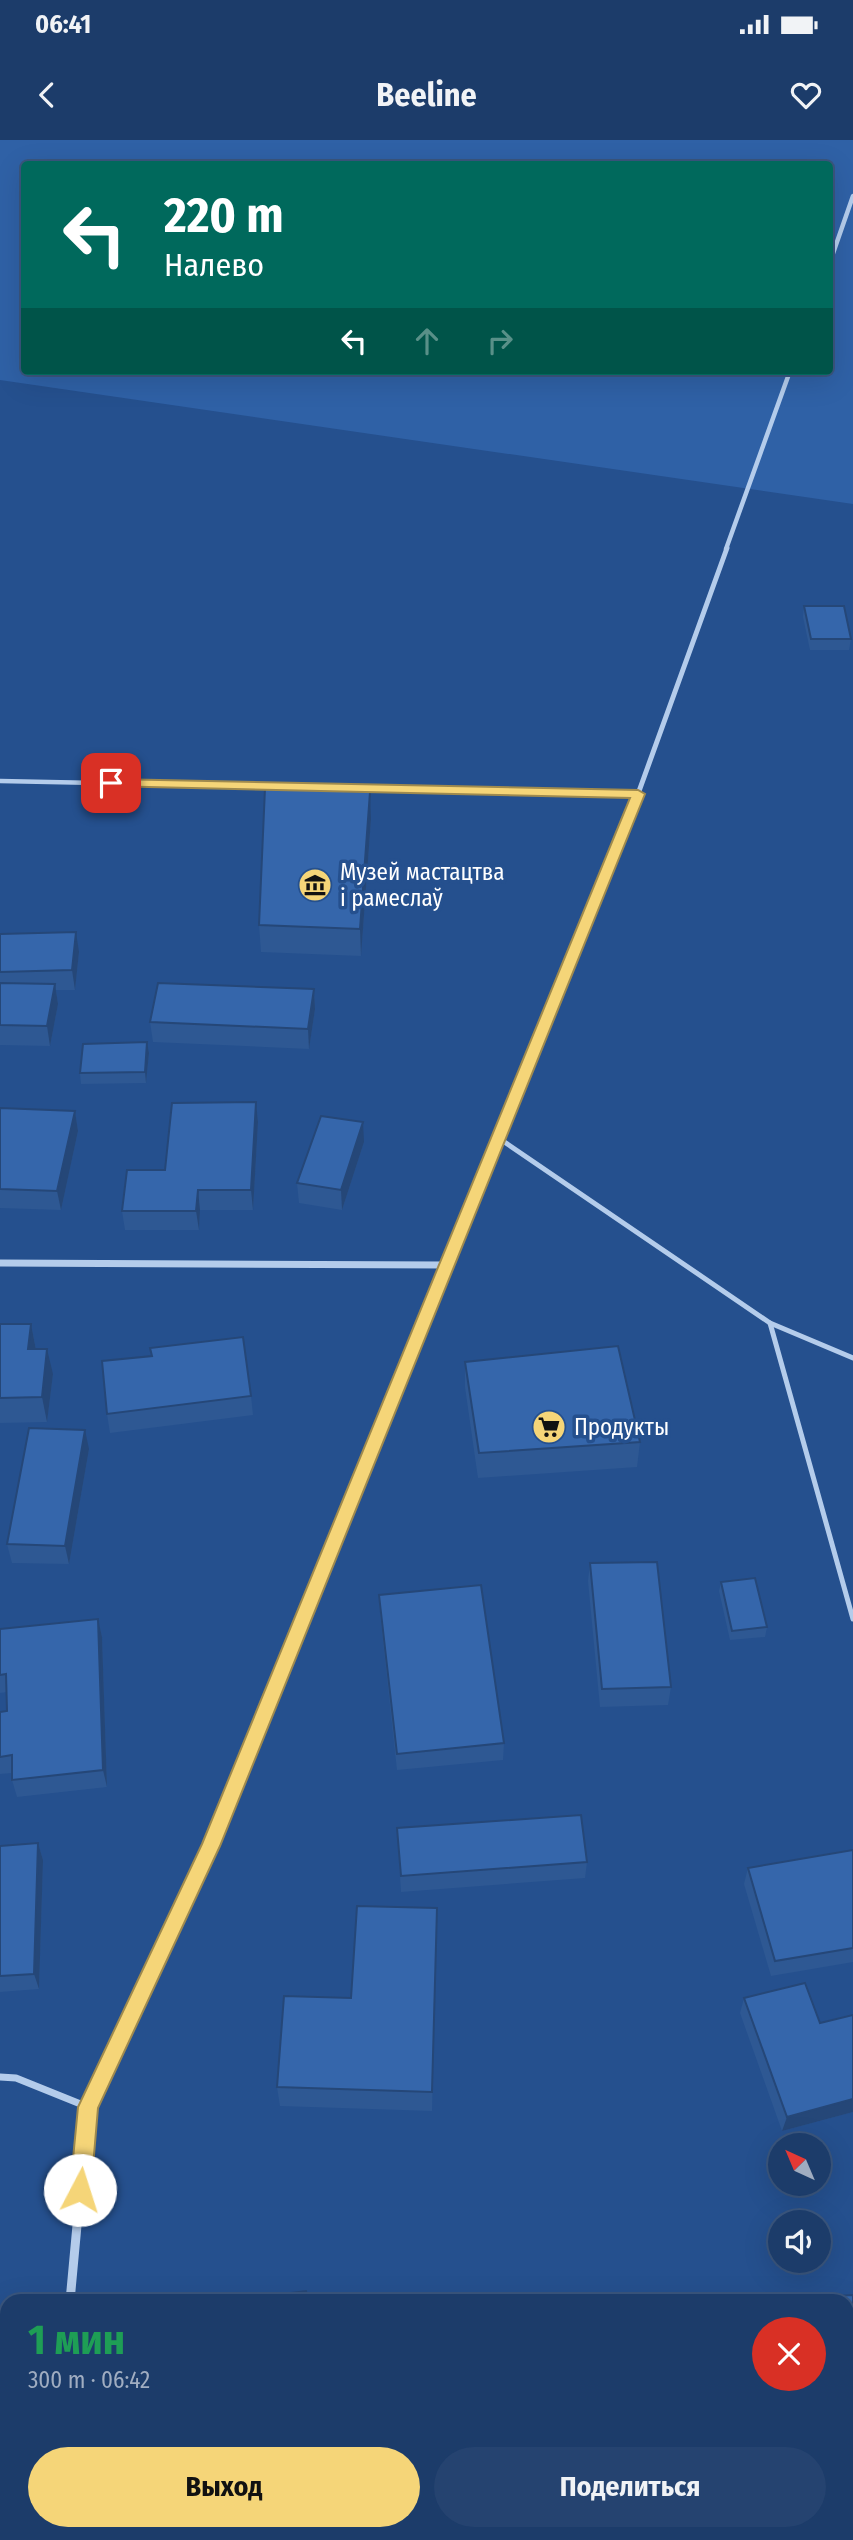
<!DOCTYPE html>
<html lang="ru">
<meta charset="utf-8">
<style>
:root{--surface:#1c3c6a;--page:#254370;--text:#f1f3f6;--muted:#a0adc1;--line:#3a567e;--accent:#f5d578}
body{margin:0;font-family:"Fira Sans Condensed",sans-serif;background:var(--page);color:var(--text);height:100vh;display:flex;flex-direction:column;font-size:26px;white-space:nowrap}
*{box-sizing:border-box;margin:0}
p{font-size:23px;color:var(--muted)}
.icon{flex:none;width:38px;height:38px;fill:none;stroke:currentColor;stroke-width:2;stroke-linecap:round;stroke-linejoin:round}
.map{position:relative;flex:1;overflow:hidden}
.drawer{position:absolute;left:0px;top:2154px;width:854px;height:247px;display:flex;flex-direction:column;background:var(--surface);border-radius:21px 21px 0 0;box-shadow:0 7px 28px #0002,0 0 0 2px var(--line)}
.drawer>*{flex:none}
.top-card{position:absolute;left:21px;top:21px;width:812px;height:214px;border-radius:7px;box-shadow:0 7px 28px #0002,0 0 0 2px var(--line);background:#00695c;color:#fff;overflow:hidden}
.needle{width:46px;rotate:316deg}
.buttons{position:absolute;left:768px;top:1993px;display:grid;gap:14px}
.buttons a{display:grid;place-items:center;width:63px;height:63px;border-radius:50%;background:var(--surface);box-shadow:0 7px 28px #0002,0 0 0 2px var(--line);font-size:35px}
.pin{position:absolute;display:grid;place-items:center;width:60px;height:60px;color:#fff;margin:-30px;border-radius:14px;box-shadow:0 4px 10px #0006}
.me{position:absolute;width:77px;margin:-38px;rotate:5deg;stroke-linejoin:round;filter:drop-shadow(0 0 5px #0008)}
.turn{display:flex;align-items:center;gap:24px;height:147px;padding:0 28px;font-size:32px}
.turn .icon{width:91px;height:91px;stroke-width:2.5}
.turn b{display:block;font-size:49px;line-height:60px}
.lanes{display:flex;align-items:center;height:66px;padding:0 28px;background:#0003;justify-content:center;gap:35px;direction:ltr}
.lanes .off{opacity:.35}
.round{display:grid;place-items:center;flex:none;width:74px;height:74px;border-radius:37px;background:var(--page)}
.head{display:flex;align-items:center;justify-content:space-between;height:119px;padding:0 28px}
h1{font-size:42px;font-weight:700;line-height:52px;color:#1e9e55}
.primary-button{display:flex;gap:14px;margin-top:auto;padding:14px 28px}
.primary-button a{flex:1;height:80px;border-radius:42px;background:var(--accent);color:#111;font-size:28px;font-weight:700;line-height:80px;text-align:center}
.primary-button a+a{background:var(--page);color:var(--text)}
.status{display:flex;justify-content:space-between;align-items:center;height:49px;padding:0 35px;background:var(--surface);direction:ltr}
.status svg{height:19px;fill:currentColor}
header{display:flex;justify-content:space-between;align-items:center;height:91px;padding:0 28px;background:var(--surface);font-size:32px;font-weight:700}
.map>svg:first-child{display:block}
.green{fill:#2f61a6;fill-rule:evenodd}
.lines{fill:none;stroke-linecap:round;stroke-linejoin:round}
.service-far2{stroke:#b4cceb;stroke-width:4.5}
.service-far1{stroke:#b4cceb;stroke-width:5}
.service{stroke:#b4cceb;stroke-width:7}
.minor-far3{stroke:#b4cceb;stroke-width:4.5}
.minor-far2{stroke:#b4cceb;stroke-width:5}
.minor-far1{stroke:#b4cceb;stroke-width:7}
.minor{stroke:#b4cceb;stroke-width:9}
.wall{fill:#2e5893}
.shaded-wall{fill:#254778}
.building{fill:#3566ab;stroke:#254778;stroke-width:2}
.route{fill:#f5d578;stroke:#9f8a4e;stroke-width:2}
.labels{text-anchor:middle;stroke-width:7;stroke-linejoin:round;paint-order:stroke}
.poi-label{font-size:23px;fill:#fff;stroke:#25508e;text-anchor:start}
</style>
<div class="status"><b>06:41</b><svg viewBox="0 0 49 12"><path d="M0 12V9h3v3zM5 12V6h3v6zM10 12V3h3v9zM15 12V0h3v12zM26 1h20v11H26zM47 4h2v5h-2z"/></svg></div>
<header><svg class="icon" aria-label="back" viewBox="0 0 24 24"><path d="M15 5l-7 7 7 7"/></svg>Beeline<svg class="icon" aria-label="heart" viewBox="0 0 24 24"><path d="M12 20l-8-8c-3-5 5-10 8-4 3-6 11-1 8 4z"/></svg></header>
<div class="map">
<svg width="853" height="2400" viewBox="0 0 853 2400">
<rect width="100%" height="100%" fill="#25508e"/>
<path class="green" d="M0 0H853V364L0 240ZM24 24H830V231H24Z"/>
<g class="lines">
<polyline class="service-far2" points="0,641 638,654"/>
<g class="service-far1">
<polyline points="500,999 770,1183 853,1218"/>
<polyline points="770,1183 853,1479"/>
</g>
<polyline class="service" points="0,1937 16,1938 88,1967"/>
<g class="minor-far3">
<polyline points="830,122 853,56"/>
<polyline points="726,409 790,231"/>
</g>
<polyline class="minor-far2" points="529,926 638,654 727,408"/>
<g class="minor-far1">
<polyline points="0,1123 445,1125"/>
<polyline points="263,1577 445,1125 530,924"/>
</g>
<g class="minor">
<polyline points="70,2161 88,1967 211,1706 263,1576"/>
<polyline points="49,2394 49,2400"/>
</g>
</g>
<g class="wall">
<polygon points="804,466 851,499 849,510 810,510 803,477"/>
<polygon points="371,679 361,816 261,812 259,785"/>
<polygon points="0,794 79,812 75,850 56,850 58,864 50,906 0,905"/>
<polygon points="314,849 315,869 309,909 153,902 150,882"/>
<polygon points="147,902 149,913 146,943 81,944 80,933"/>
<polygon points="256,962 258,982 253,1070 200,1070 199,1090 125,1090 122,1071 165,1030"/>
<polygon points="0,968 75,971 78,991 61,1070 0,1068"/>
<polygon points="364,1002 342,1070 299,1063 297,1043"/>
<polygon points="0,1184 31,1184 36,1209 53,1234 47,1282 0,1283"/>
<polygon points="465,1222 640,1302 637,1327 478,1338 465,1247"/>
<polygon points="251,1256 253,1275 110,1293 107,1274"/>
<polygon points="89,1309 69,1424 12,1423 7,1404"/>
<polygon points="590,1423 671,1547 668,1565 600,1567 588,1441"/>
<polygon points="721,1442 767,1487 765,1497 730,1500 719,1451"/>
<polygon points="379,1455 504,1603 503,1620 397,1630 380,1473"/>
<polygon points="98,1479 102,1497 107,1647 17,1657 12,1640 12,1633 0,1634 0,1572 7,1571 7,1552 0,1553 0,1489"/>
<polygon points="397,1688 587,1722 585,1738 401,1752"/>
<polygon points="38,1703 43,1720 39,1849 0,1852 0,1706"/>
<polygon points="853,1710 853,1822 771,1836 744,1744 748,1728"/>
<polygon points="437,1768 432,1971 280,1966 277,1947 351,1858"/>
<polygon points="744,1858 820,1883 853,1875 853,1972 782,1991 740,1873"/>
<polygon points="853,2155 853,2266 847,2266 847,2161 813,2161 814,2157"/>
<polygon points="853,2292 853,2400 835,2400 834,2394 847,2394"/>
</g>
<g class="shaded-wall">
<polygon points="370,652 371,679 361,816 360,789"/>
<polygon points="76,792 79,812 75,850 72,830"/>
<polygon points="55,844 58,864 50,906 47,886"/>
<polygon points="314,849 315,869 309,909 308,889"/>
<polygon points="147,902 149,913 146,943 145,932"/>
<polygon points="256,962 258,982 253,1070 251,1050"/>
<polygon points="75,971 78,991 61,1070 57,1051"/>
<polygon points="363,982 364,1002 342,1070 341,1050"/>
<polygon points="198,1050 200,1070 199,1090 196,1071"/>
<polygon points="31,1184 36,1210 28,1209"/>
<polygon points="47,1209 53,1234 47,1282 42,1257"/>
<polygon points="85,1290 89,1309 69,1424 65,1406"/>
<polygon points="98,1479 102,1497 107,1647 103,1630"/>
<polygon points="38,1703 43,1720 39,1849 34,1834"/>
<polygon points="853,1959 853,1972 782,1991 787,1977"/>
</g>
<g class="building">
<polygon points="804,466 844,466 851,499 811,499"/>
<polygon points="265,648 370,652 360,789 259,785"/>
<polygon points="76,792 72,830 0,832 0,794"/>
<polygon points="0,843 55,844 47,886 0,885"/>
<polygon points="158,843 314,849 308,889 150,882"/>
<polygon points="147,902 145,932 80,933 83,904"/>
<polygon points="256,962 251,1050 198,1050 196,1071 122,1071 127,1030 165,1030 172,963"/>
<polygon points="0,968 75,971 57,1051 0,1049"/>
<polygon points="321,976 363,982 341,1050 297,1043"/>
<polygon points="0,1184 31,1184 28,1209 47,1209 42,1257 0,1258"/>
<polygon points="243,1197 251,1256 107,1274 102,1221 152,1216 150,1208"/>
<polygon points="618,1206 640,1302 479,1313 465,1222"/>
<polygon points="29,1288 85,1290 65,1406 7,1404"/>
<polygon points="657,1422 671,1547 602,1549 590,1423"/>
<polygon points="755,1438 767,1487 732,1491 721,1442"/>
<polygon points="481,1445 504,1603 397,1614 379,1455"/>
<polygon points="98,1479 103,1630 12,1640 12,1615 0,1617 0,1572 7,1571 6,1534 0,1535 0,1489"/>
<polygon points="581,1675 587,1722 401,1736 397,1688"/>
<polygon points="38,1703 34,1834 0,1836 0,1706"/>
<polygon points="853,1710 853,1808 775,1821 748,1728"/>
<polygon points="357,1766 437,1768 432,1952 277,1947 284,1856 351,1858"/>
<polygon points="805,1843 820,1883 853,1875 853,1959 787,1977 744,1858"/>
<polygon points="306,2151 308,2161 229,2161"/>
<polygon points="853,2155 853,2252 847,2252 847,2161 815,2161 814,2157"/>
<polygon points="847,2292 853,2292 853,2397 845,2398 844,2394 847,2394"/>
<rect x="179" y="2394" width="176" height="6"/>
</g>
<polygon class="route" points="111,639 638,650 645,654 220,1706 98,1968 91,2050 88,2058 80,2061 73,2058 70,2050 78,1967 202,1704 630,658 106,646 106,640"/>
<defs>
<symbol id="museum-disc" viewBox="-11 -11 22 22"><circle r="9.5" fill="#f5d578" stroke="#25508e"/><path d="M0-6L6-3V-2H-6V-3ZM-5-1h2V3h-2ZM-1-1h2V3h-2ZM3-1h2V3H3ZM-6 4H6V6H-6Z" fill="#111"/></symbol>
<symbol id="supermarket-disc" viewBox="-11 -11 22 22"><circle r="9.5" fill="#f5d578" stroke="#25508e"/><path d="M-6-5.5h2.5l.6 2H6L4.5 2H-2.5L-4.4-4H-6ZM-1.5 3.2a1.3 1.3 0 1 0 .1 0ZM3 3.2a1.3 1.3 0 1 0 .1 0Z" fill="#111"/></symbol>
</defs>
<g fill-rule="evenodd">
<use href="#museum-disc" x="296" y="726" width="38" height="38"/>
<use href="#supermarket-disc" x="530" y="1268" width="38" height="38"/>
</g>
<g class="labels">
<g class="poi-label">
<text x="340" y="740">Музей мастацтва<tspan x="340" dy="26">і рамеслаў</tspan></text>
<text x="574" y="1295">Продукты</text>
</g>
</g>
</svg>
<div class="buttons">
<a><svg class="needle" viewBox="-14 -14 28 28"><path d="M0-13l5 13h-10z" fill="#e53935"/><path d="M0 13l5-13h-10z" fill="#a0adc1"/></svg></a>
<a><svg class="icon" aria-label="sound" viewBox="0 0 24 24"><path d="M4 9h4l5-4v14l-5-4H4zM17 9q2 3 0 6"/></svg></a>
</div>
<div class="pin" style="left:111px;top:643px;background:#d93025"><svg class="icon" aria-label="arrive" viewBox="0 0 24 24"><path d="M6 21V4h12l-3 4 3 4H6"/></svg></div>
<svg class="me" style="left:80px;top:2050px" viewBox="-20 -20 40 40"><circle r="19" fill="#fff"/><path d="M0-13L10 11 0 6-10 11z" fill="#f5d578"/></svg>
<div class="top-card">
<div class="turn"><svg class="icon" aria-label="left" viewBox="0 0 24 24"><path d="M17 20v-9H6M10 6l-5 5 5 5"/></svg><div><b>220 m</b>Налево</div></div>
<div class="lanes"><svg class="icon" aria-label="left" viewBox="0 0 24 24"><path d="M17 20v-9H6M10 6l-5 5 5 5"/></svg><svg class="icon off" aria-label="ahead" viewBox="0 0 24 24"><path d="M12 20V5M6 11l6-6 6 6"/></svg><svg class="icon off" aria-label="right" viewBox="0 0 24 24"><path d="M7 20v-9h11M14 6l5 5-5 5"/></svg></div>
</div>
<section class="drawer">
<div class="head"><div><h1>1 мин</h1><p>300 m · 06:42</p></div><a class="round" style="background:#d93025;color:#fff"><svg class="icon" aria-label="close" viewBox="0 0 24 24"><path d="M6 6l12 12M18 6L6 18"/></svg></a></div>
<div class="primary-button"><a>Выход</a><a>Поделиться</a></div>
</section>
</div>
